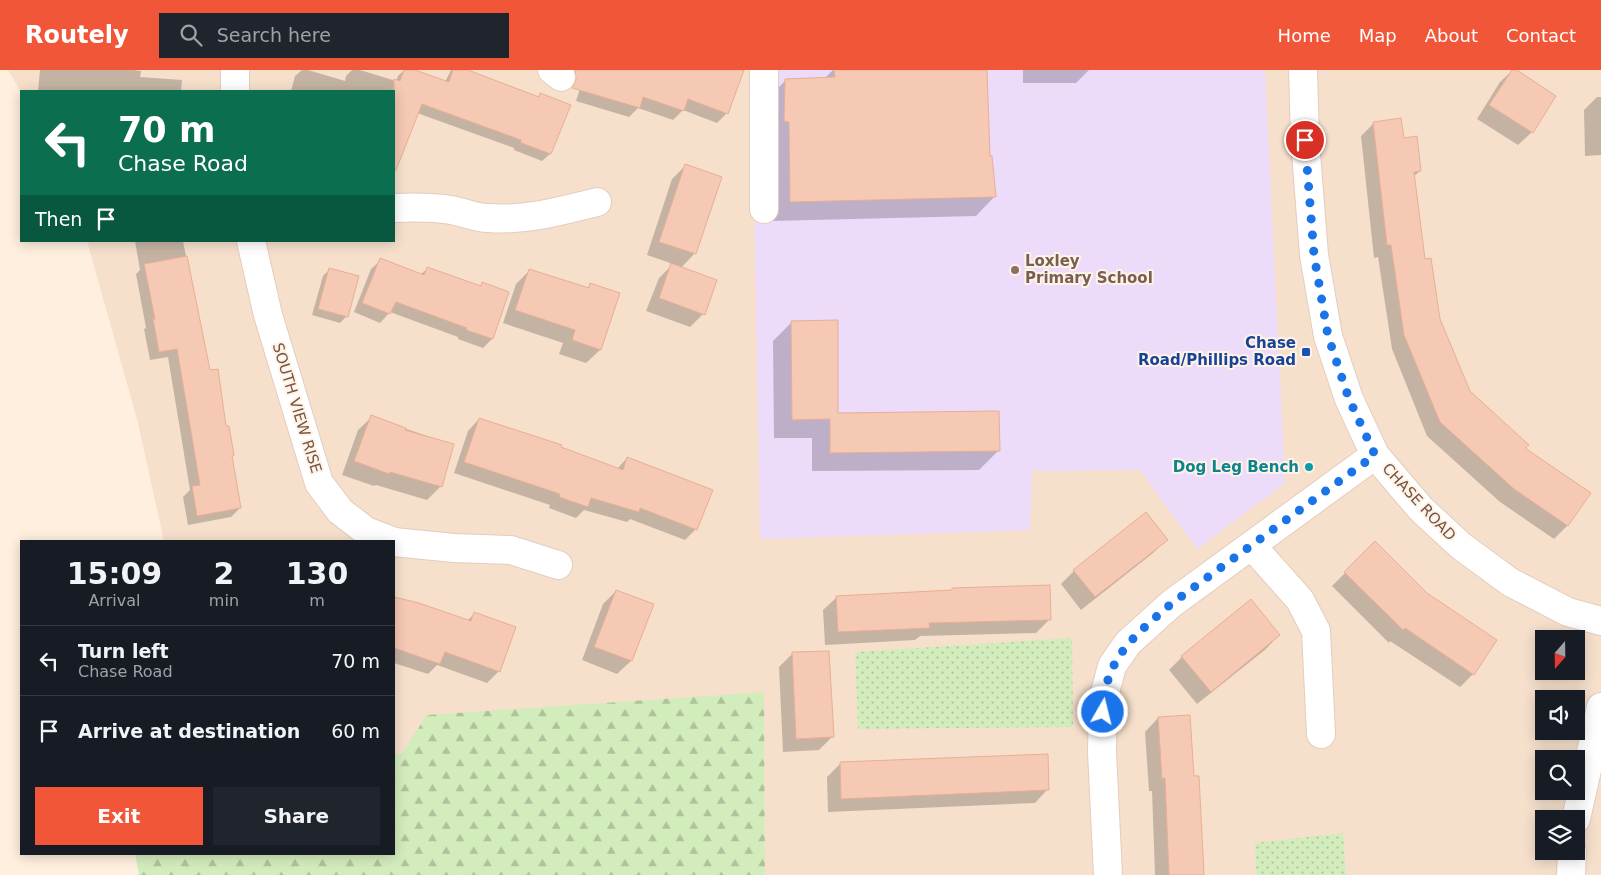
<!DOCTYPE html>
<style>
:root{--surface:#171b24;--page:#20242c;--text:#f1f3f6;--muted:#9ea1a6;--line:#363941;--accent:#f25639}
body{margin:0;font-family:"DejaVu Sans",sans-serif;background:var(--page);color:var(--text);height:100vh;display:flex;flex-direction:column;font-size:19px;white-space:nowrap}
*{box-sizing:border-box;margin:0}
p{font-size:16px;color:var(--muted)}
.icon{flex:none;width:28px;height:28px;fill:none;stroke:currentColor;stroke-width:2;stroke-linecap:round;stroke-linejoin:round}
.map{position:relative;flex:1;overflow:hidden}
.sheet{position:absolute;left:20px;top:470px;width:375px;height:315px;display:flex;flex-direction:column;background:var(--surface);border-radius:0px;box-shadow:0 2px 12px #0003}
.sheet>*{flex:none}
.hud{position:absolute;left:20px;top:20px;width:375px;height:152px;border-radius:0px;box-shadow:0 2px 12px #0003;background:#0b6e4f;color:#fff;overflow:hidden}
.needle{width:32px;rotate:200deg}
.tools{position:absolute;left:1535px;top:560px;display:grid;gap:10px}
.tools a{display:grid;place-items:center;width:50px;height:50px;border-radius:0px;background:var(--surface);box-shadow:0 2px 12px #0003;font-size:25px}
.pin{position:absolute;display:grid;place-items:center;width:42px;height:42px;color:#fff;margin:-21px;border:2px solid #fff;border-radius:50%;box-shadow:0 1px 5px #0007}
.me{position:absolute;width:55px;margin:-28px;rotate:8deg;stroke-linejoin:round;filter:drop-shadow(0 0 4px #0008)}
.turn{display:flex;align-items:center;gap:18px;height:105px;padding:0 15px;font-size:22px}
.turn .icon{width:65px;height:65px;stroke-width:2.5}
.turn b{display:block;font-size:35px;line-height:42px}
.then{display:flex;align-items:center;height:48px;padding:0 15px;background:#0003;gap:10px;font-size:19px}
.eta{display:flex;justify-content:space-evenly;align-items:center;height:85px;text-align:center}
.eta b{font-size:30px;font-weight:700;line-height:35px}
.cta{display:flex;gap:10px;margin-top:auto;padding:10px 15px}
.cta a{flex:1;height:58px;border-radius:0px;background:var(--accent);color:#fff;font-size:20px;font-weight:700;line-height:58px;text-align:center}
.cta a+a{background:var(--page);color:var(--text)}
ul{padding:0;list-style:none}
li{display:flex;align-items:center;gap:15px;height:70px;padding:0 15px;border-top:1px solid var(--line)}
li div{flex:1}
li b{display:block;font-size:19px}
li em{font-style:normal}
header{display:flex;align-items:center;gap:30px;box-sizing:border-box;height:70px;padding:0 25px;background:var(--accent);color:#fff}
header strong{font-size:24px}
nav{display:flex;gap:28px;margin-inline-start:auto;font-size:18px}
.search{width:350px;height:45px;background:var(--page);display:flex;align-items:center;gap:12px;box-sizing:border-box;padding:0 18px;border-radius:0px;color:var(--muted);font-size:19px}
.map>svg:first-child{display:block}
.residential{fill:#f6e0cc;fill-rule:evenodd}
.education{fill:#eddbfa}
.grass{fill:url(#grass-dots)}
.forest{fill:url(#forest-firs)}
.shadow{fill:#0003}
.building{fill:#f5c9b4;stroke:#e9ae93}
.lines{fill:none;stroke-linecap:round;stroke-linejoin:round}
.minor-casing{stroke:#e4ccbd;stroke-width:30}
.minor{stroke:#fff;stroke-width:28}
.route{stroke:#1a73e8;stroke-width:9;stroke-dasharray:0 16.2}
.education-dot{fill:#8d6e63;stroke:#fff3e6;stroke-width:2}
.transit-dot{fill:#1a4fb4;stroke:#fff3e6;stroke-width:2}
.culture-dot{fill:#0f9aa8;stroke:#fff3e6;stroke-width:2}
.labels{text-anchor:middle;stroke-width:4;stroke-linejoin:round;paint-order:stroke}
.education-label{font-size:15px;font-weight:bold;fill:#785e54;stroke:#fff3e6;text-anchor:start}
.transit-label{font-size:15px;font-weight:bold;fill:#164399;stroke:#fff3e6;text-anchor:end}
.street-label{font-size:15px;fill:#755345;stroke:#fff3e6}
.culture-label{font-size:15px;font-weight:bold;fill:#0d838f;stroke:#fff3e6;text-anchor:end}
</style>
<header>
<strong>Routely</strong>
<div class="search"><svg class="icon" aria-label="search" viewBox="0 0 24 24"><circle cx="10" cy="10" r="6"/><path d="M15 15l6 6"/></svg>Search here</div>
<nav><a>Home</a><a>Map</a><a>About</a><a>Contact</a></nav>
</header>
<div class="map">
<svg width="1601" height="805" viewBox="0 0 1601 805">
<defs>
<pattern id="grass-dots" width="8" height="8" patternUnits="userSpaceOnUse" patternTransform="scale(1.25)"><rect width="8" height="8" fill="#d3ecbc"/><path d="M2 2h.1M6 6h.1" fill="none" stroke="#b0c29b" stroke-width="1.8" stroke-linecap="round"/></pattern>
<pattern id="forest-firs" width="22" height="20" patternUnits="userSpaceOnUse" patternTransform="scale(1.25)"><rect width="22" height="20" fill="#d3ecbc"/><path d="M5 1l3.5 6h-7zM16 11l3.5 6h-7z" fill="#b0c29b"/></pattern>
</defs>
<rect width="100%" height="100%" fill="#feefde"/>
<path class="residential" d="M8 0H1601V805H765L764 622 394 685V471H164L138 353 87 171H394V21L21 22ZM1544 569H1576V601H1544ZM1544 629H1576V661H1544ZM1544 689H1576V721H1544ZM1544 749H1576V781H1544Z"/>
<polygon class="education" points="752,0 1265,0 1285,413 1197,479 1140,400 1032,401 1030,460 760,469"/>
<g class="grass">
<polygon points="1072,568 1073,657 858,659 855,582"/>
<polygon points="1343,763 1346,805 1256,805 1255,773"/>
</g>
<polygon class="forest" points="764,622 765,805 137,805 139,804 135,784 394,784 394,685 402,683 427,645"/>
<g class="shadow">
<polygon points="40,0 134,0 141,1 140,7 182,10 181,21 38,21"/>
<polygon points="302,0 308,0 345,11 346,6 352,0 360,0 396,11 398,6 404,0 411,0 445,12 451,0 468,0 537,28 541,24 550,84 542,91 514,80 514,78 417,43 406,60 394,56 394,21 291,21 295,6"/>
<polygon points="586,0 740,0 727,43 717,53 683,40 673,50 638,38 629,47 576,31"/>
<polygon points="833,0 932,0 988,87 994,127 976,146 771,151 771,70 766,30 785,11 824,9"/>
<polygon points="1023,0 1089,0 1076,13 1023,13"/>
<polygon points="1513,0 1514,0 1532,62 1518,75 1477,49 1500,12"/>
<polygon points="1597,27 1601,27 1601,85 1585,86 1584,40"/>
<polygon points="1374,53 1403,69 1420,101 1413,107 1424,190 1439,250 1469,322 1524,379 1590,423 1567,456 1554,469 1500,432 1427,366 1392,279 1378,187 1374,188 1361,66"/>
<polygon points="685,96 695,183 681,198 703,244 690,257 646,241 659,208 673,194 647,185 672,109"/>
<polygon points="135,171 183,171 209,302 240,438 231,447 188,455 183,427 190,420 168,287 150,290 144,259 146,258 136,204 140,200"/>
<polygon points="381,190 420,205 427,199 479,217 482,214 492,269 483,278 458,269 458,267 390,242 380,253 354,242 371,199"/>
<polygon points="329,200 347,246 340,253 312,245 323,206"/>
<polygon points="530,200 586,219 591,215 618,223 600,280 586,293 559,284 563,273 503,253 516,214"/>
<polygon points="792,252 837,344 998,381 979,400 812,401 812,368 774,368 773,271"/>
<polygon points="372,347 453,375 440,417 427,430 376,415 374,416 342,405 358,360"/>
<polygon points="479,349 617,399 627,388 696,459 685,470 630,449 627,452 584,440 576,448 549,438 550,435 454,403 468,361"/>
<polygon points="1166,470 1153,483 1081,540 1061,514 1074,501"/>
<polygon points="1375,473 1473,604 1460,617 1390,571 1389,573 1332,516"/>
<polygon points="953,519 1049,550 1036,563 920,566 915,570 825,575 823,540 837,527 950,521"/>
<polygon points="616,521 652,534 631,591 617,604 582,590 603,534"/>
<polygon points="394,528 467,551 474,544 499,601 487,613 437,595 428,604 394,593"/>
<polygon points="1279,565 1266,579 1197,634 1169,600 1182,587"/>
<polygon points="792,584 832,667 819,680 783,682 779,597"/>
<polygon points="1158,648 1193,708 1202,805 1155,805 1152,721 1149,721 1145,662"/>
<polygon points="840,694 1048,719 1035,733 828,742 827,707"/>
</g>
<g class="building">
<polygon points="404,0 415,0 449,12 453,0 468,0 539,27 540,23 571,35 551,84 521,73 521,70 422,34 396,100 394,100 394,9 400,11"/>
<polygon points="575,0 744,0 728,44 688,29 684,41 643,27 640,38 572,18 576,10"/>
<polygon points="834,0 987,0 990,86 992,86 996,127 790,132 789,52 784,51 785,9 835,7"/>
<polygon points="1512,0 1517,0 1556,26 1533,63 1489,35"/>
<polygon points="1401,48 1404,68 1417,66 1421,101 1414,102 1425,189 1431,188 1440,249 1470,321 1529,375 1525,378 1591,423 1568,456 1514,419 1440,352 1404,265 1391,175 1387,175 1373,52"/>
<polygon points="685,94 722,107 696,184 659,172"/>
<polygon points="187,186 210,300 218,299 226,356 229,356 234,385 232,386 241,438 197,446 192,416 200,415 177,279 159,282 153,249 155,249 144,194"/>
<polygon points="380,188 424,205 427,197 481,216 482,212 509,222 493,269 466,260 467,258 396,232 390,244 362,233"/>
<polygon points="671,193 717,210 705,245 659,228"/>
<polygon points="329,198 359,206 348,247 318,239"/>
<polygon points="529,199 589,218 590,213 620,223 601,280 572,270 575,260 515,240"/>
<polygon points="838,250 838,343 999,341 1000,381 830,383 830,349 792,350 791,251"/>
<polygon points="371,345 406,358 405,360 454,374 442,417 390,402 389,404 354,391"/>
<polygon points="479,348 562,375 561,377 623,400 627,387 713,420 697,460 640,438 639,442 591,428 588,437 559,427 560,424 464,392"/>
<polygon points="1146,442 1168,470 1095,527 1073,500"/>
<polygon points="1375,471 1427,523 1497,570 1474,605 1405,558 1403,560 1344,502"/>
<polygon points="1050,515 1051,550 929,553 930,558 838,562 836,526 952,520 952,518"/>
<polygon points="616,520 654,534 632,591 594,577"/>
<polygon points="394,527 419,533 471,551 474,542 516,557 500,602 445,582 440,594 394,578"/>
<polygon points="1251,529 1280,565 1211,622 1181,586"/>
<polygon points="829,581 834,667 796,669 792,582"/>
<polygon points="1190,645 1194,706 1199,706 1204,805 1169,805 1165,708 1162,709 1158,647"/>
<polygon points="1048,684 1049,720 841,729 840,692"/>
</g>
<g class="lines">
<defs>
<g id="minor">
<polyline points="235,0 235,21"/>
<polyline points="552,0 561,7"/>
<polyline points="1303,0 1305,70 1314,185 1328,266 1349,329 1375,385 1421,439 1461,476 1510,512 1568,542 1601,551"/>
<path d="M394 138C413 137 432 137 451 140 463 142 476 148 488 148 526 151 561 141 597 132"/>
<polyline points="764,139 764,0"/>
<polyline points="251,171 268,245 319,413 340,441 366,461 392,471"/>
<polyline points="394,472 454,478 511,480 558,495"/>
<polyline points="1252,476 1300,530 1316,561 1321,664"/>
<polyline points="1576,749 1601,637"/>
<polyline points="1108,805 1102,682 1103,630 1112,596 1128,573 1171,534 1375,385"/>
<polyline points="1571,805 1572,781"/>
</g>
</defs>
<use href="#minor" class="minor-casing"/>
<use href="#minor" class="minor"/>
</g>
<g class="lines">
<path class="route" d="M1103 642C1104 589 1134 566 1171 534L1375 385 1349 329 1328 266 1314 185 1305 70"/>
</g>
<circle class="education-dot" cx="1015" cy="200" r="5"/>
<rect class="transit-dot" x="1301" y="277" width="10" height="10" rx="2.5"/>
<circle class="culture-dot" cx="1309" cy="397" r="5"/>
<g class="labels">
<g class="education-label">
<text x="1025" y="196">Loxley<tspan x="1025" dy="17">Primary School</tspan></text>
</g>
<g class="transit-label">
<text x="1296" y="278">Chase<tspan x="1296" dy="17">Road/Phillips Road</tspan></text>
</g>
<g class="street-label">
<text transform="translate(297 338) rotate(73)" y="5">SOUTH VIEW RISE</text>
<text transform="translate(1419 432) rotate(47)" y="5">CHASE ROAD</text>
</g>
<g class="culture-label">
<text x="1299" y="402">Dog Leg Bench</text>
</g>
</g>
</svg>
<div class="tools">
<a><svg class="needle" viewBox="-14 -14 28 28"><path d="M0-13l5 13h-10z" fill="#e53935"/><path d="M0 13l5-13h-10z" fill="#9ea1a6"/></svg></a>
<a><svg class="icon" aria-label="sound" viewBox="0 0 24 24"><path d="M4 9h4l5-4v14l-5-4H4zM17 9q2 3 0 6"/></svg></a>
<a><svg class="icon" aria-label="search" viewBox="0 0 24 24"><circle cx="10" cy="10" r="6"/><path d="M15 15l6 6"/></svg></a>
<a><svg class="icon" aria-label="layers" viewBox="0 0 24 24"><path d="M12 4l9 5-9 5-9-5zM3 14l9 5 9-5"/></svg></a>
</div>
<div class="pin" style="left:1305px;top:70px;background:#d93025"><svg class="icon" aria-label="arrive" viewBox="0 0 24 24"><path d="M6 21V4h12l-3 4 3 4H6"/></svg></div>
<svg class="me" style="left:1103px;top:642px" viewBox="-20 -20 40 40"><circle r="17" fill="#1a73e8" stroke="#fff" stroke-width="3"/><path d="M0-11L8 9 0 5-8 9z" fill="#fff"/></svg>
<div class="hud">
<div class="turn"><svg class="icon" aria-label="left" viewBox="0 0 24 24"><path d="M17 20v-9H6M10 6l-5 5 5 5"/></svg><div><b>70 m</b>Chase Road</div></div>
<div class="then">Then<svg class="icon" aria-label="arrive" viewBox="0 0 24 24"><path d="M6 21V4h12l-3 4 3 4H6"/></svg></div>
</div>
<section class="sheet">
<div class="eta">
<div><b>15:09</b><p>Arrival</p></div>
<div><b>2</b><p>min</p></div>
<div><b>130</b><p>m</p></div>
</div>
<ul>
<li><svg class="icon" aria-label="left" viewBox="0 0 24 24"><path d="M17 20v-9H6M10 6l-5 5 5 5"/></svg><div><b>Turn left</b><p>Chase Road</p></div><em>70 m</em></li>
<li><svg class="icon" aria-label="arrive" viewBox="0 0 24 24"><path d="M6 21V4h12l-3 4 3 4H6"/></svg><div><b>Arrive at destination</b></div><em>60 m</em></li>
</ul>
<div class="cta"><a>Exit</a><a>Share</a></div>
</section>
</div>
